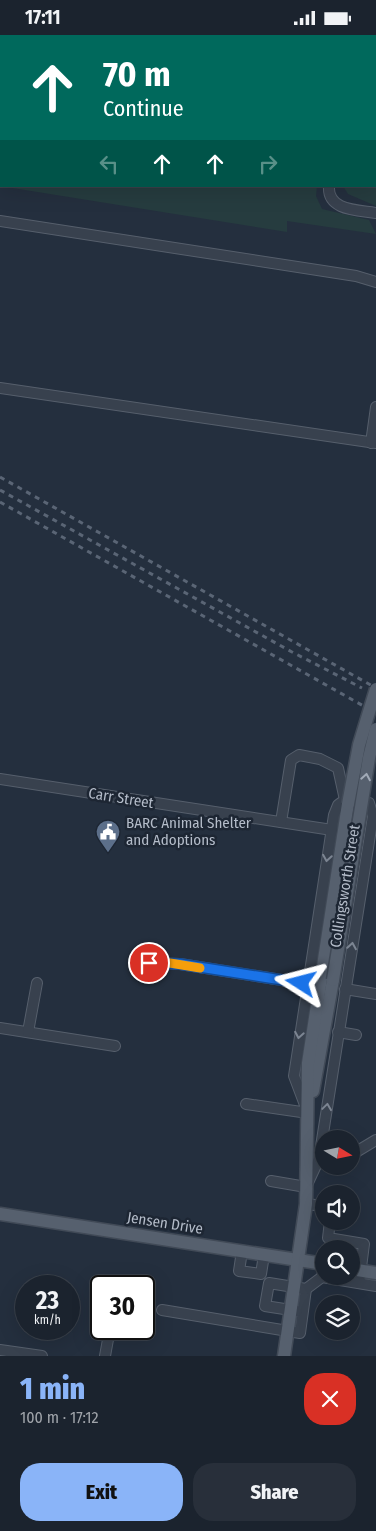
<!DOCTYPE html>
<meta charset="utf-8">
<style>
:root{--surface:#1b232e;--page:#282f3a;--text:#f1f3f6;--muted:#a0a4aa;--line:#39404a;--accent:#8ab4f8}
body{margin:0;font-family:"Fira Sans Condensed",sans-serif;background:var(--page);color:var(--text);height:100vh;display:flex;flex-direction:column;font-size:19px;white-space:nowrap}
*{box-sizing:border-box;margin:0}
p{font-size:16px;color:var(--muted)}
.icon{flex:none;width:28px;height:28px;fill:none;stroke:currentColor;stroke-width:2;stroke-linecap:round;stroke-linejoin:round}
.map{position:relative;height:1321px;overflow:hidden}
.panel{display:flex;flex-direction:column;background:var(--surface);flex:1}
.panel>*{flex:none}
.top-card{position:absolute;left:0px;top:0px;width:376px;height:152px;box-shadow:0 5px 20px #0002,0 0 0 1px var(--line);background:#00695c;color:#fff;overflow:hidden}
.needle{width:32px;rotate:100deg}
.fabs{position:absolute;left:315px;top:1095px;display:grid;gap:10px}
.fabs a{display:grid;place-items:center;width:45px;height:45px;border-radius:50%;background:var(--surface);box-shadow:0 5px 20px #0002,0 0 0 1px var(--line);font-size:25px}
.speed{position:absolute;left:15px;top:1240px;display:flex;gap:10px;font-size:25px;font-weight:700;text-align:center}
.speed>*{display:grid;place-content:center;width:65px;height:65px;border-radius:50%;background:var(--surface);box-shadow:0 5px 20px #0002,0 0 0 1px var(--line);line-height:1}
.speed small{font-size:12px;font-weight:400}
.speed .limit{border:2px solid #111;border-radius:8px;background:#fff;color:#111}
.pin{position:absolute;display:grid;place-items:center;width:42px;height:42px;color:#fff;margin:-21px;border:2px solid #fff;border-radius:50%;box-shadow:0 1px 5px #0007}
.me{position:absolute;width:55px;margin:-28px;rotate:279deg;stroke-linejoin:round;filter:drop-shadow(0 0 4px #0008)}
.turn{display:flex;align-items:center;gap:18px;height:105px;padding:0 20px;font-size:22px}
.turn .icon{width:65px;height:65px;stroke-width:2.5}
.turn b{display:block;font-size:35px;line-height:42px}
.lanes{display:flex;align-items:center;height:48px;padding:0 20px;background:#0003;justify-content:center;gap:25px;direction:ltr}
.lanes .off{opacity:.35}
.round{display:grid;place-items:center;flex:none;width:52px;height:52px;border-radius:20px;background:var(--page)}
.overview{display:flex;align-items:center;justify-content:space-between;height:85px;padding:0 20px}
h1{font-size:30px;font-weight:800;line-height:38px;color:var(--accent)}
.cta{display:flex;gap:10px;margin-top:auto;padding:10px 20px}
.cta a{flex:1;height:58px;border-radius:20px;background:var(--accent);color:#111;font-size:20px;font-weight:800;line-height:58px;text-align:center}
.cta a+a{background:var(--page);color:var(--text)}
.status{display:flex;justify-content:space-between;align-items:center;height:35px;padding:0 25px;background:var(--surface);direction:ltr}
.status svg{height:14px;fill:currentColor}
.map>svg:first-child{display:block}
.green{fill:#263c3f}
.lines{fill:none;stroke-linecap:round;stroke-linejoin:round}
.minor-casing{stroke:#565f6c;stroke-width:12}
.major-casing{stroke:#414a57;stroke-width:15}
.minor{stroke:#38414e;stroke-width:10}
.major{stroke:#56606e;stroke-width:12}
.rail{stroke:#5a6575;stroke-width:3;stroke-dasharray:5 5;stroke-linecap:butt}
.major-bridge-casing{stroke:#414a57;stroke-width:15;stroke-linecap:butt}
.major-bridge{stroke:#56606e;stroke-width:12}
.oneway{stroke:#a1aab7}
.oneway2{stroke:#7c8592}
.route-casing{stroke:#114b97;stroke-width:12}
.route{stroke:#1a73e8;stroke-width:9}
.slow{stroke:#f59e0b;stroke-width:9}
.labels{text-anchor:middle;stroke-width:5;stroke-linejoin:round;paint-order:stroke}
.street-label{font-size:15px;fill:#b4bcc9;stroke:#1d2633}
.poi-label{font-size:15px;fill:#b4bcc9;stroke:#1d2633;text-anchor:start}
</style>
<div class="status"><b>17:11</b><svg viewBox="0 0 49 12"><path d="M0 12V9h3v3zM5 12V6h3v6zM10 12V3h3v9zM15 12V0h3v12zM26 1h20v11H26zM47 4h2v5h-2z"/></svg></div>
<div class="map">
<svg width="376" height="1321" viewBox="0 0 376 1321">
<rect width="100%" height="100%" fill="#242f3e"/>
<g class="green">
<polygon points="0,42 1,151 317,151 316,161 322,174 369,185 376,199 287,186 287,197 0,151"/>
<polygon points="375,105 376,105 376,171 348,159 343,151 375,151"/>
</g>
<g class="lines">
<defs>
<g id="minor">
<polyline points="352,0 360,0"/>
<polyline points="15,1 16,0"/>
<polyline points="154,1 154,0"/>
<polyline points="290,1 290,0"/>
<polyline points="0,31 1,32"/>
<polyline points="375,96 376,96"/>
<path d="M329 151C327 176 358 175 376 178"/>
<polyline points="0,186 356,241 376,247"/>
<polyline points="0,353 376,408"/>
<polyline points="371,408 376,372"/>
<polyline points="0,744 332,795"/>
<polyline points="281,787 291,725 299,720 320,724 338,733 345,765"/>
<polyline points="149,928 180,929 307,949"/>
<polyline points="345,954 376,959"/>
<polyline points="0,993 115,1011"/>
<polyline points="28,997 37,948"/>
<polyline points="338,997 356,1000"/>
<polyline points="246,1069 308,1078 294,1041 334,780 338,770 345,765 369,768 373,781 319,1124 306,1152 271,1146"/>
<polyline points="351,1120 376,1105"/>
<polyline points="306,1169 324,1171"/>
<polyline points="330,1186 328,1203 364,1209 359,1248"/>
<polyline points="242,1216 239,1236 261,1239 264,1220"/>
<polyline points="322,1242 376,1251"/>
<polyline points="162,1275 300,1298 306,1254"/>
<polyline points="297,1276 265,1271 269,1248 306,1254 322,1242 324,1231"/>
<polyline points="0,1315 42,1321"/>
<polyline points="105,1321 109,1299"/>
</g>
<g id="major">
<polyline points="313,1056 333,945"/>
<polyline points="0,1179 324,1229"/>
<polyline points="351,1234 376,1238"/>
<polyline points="284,1321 306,1169 308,1028 348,769"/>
</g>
</defs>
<use href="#minor" class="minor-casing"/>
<use href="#major" class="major-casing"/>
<use href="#minor" class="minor"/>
<use href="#major" class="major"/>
<g class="rail">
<polyline points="0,442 376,653"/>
<polyline points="0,455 292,617 362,653"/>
<polyline points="0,467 376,678"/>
</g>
<defs>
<g id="major-bridge">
<polyline points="348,769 359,710 376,654"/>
<polyline points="333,945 369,723 376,694"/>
</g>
</defs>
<use href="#major-bridge" class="major-bridge-casing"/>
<use href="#major-bridge" class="major-bridge"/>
</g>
<defs><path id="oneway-chevron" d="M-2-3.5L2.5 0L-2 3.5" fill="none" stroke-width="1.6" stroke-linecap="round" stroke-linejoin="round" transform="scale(1.25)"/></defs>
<use class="oneway" href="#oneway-chevron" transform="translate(366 742) rotate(-80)"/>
<g class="oneway2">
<use href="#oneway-chevron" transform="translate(327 823) rotate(99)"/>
<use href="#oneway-chevron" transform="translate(352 911) rotate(-81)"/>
<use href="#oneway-chevron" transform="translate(299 1000) rotate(100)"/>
<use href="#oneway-chevron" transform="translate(327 1072) rotate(-82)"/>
</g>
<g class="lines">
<defs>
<polyline id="route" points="149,928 180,929 301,948"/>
</defs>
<use href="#route" class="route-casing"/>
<use href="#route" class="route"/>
<polyline class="slow" points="170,928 200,933"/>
</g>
<defs>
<symbol id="civic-pin" viewBox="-11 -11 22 30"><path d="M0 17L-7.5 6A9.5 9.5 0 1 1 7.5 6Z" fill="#5c6f8a" stroke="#1d2633"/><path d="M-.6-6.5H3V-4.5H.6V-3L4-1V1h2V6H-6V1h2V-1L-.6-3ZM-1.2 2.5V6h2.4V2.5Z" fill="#fff"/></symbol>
</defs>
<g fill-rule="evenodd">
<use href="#civic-pin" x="94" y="783" width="28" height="38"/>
</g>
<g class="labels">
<g class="street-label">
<text transform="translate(121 763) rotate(9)" y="5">Carr Street</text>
<text transform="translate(345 851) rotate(-81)" y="5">Collingsworth Street</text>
<text transform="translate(165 1188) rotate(9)" y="5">Jensen Drive</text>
</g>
<g class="poi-label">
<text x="126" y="793">BARC Animal Shelter<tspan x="126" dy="17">and Adoptions</tspan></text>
</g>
</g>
</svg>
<div class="fabs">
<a><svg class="needle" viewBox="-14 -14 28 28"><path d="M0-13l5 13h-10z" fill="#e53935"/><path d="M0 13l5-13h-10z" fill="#a0a4aa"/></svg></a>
<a><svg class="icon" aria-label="sound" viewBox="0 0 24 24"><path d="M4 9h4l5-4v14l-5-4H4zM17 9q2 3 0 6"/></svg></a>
<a><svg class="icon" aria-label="search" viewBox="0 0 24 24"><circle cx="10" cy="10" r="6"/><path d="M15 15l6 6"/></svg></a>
<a><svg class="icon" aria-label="layers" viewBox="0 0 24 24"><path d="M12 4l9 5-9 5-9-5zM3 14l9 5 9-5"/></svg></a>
</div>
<div class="speed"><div>23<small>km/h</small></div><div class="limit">30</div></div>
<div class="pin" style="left:149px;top:928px;background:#d93025"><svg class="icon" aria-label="arrive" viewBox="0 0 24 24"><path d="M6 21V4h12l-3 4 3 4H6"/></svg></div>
<svg class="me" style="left:301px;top:948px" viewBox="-20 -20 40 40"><path d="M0-17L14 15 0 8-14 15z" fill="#1a73e8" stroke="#fff" stroke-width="4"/></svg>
<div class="top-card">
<div class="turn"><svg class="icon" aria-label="ahead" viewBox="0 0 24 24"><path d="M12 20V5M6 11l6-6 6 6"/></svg><div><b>70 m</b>Continue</div></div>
<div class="lanes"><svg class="icon off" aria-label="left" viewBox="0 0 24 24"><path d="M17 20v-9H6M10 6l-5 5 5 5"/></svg><svg class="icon" aria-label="ahead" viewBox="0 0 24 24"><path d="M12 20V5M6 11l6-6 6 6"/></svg><svg class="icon" aria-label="ahead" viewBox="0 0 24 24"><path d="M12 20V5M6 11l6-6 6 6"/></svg><svg class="icon off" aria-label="right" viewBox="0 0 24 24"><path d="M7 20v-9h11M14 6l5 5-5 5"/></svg></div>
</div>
</div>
<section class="panel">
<div class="overview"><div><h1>1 min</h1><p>100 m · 17:12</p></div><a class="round" style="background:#d93025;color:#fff"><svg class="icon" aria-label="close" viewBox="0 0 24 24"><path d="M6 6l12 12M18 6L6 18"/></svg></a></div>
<div class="cta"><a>Exit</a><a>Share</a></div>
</section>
